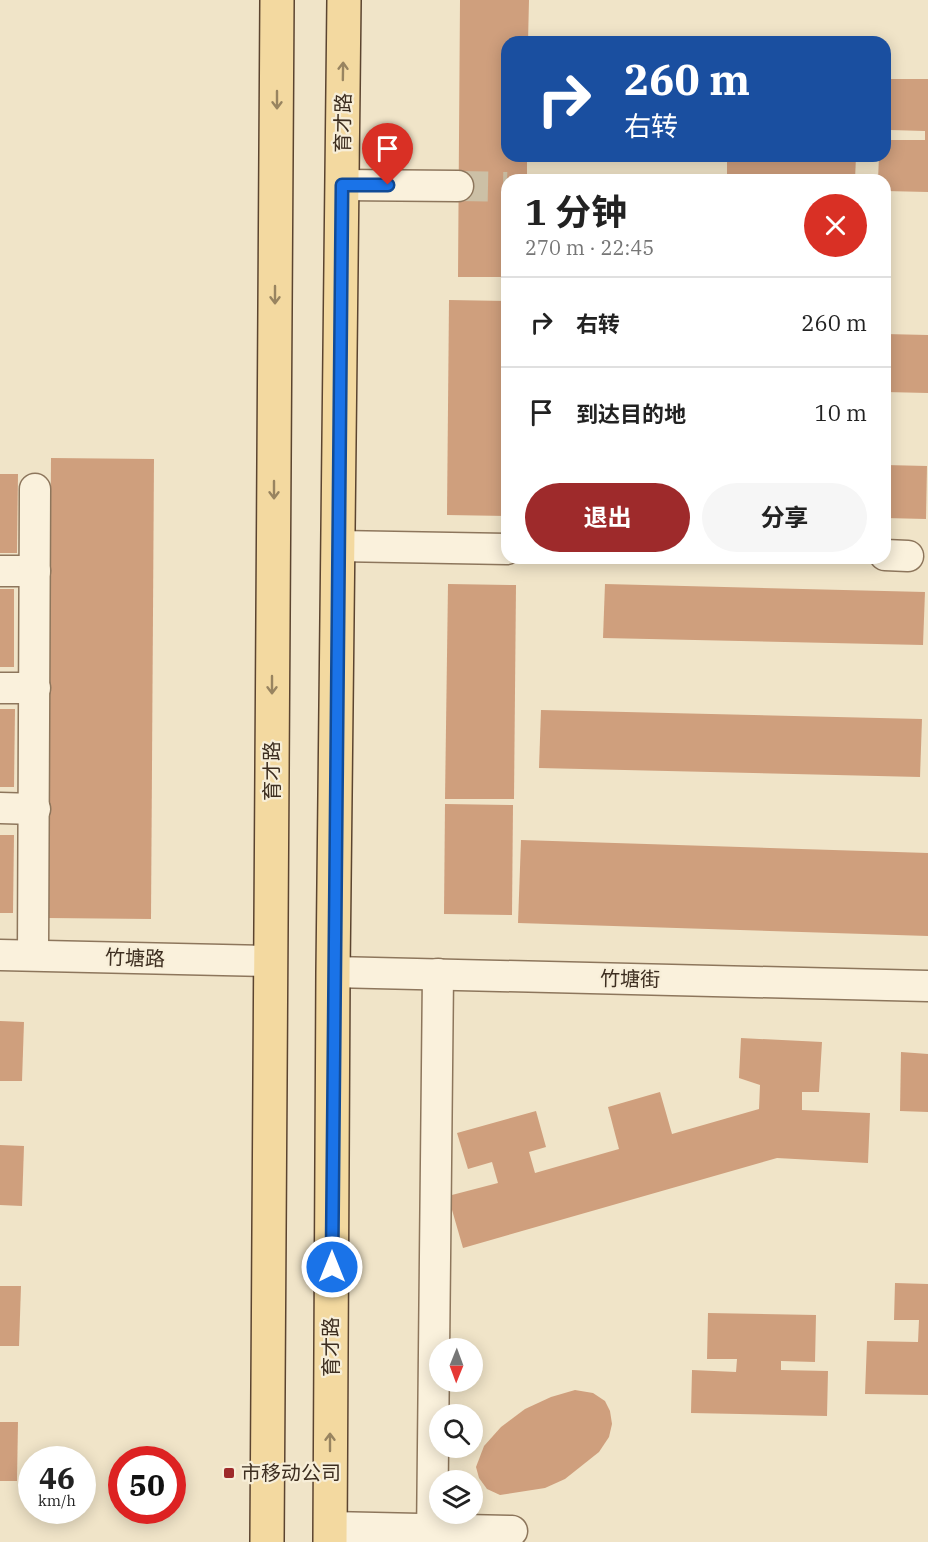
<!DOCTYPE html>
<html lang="zh">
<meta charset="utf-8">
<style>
:root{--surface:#fff;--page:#f6f6f6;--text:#222;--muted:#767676;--line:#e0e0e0;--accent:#9e2a2b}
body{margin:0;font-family:"IBM Plex Serif","Noto Sans SC",serif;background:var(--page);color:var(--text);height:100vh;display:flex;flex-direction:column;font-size:22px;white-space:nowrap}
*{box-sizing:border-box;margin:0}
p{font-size:20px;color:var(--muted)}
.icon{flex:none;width:33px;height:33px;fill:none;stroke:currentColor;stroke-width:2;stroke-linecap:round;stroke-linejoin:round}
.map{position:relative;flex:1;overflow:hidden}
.side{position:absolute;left:501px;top:174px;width:390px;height:390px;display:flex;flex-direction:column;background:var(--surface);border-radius:18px;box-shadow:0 3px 15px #0003}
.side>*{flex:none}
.banner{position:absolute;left:501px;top:36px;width:390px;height:126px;border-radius:18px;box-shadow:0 3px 15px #0003;background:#1a4fa0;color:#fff;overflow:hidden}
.needle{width:39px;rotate:181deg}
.controls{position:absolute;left:429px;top:1338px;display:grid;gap:12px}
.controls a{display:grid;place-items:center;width:54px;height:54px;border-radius:50%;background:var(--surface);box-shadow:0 3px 15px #0003;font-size:30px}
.speed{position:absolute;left:18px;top:1446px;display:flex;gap:12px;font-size:30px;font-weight:700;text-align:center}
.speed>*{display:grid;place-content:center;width:78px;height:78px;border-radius:50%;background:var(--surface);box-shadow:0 3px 15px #0003;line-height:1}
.speed small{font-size:15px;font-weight:400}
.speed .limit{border:9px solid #d22;background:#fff;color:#111}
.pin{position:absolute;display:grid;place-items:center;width:51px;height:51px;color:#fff;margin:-62px -26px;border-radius:50% 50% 50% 0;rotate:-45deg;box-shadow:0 0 6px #0007}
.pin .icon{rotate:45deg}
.me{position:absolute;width:66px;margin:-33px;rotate:0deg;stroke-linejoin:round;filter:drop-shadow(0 0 4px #0008)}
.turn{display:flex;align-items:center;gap:21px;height:126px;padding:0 24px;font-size:27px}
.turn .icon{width:78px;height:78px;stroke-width:2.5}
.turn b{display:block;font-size:42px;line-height:51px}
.round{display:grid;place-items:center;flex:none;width:63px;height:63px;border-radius:32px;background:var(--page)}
.head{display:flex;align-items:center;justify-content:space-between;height:102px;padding:0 24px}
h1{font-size:36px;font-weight:700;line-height:45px}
.button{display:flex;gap:12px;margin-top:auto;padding:12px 24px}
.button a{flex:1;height:69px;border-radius:36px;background:var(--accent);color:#fff;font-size:24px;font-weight:700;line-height:69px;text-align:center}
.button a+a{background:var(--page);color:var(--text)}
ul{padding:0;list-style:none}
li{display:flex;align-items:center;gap:18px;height:90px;padding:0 24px;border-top:2px solid var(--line)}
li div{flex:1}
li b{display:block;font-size:22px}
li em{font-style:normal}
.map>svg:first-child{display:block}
.building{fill:#cf9f7d}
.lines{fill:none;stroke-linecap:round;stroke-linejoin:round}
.minor-tunnel{stroke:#ccc0a6;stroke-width:30;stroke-dasharray:30 15;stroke-linecap:butt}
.minor-casing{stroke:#8d765c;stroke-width:33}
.major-casing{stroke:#5b4430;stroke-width:36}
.minor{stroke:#faf1dc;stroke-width:30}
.major{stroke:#f3d9a0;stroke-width:33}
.oneway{stroke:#988460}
.route-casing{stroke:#114b97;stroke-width:15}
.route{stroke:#1a73e8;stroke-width:10}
.poi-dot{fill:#9e2a2b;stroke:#f7eed8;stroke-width:2}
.labels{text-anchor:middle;stroke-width:4.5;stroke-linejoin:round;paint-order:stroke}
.street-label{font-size:20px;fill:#3d2e20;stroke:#f7eed8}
.poi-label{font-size:20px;fill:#3d2e20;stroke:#f7eed8;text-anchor:start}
</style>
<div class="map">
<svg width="928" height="1542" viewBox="0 0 928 1542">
<rect width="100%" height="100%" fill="#f0e4c8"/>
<g class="building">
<polygon points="460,0 529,0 528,42 507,42 507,156 527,156 527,180 507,180 507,277 458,277"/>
<polygon points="891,79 928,79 928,192 885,191 885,180 878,180 879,156 885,156 885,140 925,140 925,131 890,130"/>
<polygon points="727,156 856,156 855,180 727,180"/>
<polygon points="449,300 507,301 507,516 447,515"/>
<polygon points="885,334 928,335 928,393 885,392"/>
<polygon points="51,458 154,459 151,919 48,918"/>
<polygon points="885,465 927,466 926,519 885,518"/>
<polygon points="0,474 18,474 17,553 0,553"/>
<polygon points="448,584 516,585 514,799 445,799"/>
<polygon points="605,584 925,592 923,645 603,638"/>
<rect x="0" y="589" width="14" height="78"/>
<polygon points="0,709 15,709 14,787 0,787"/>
<polygon points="541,710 922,719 920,777 539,768"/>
<polygon points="445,804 513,805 512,915 444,914"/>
<polygon points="0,835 14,835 13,913 0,913"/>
<polygon points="521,840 928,853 928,936 518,923"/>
<polygon points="0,1021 24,1022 22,1081 0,1081"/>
<polygon points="741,1038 822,1042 819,1092 802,1092 802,1110 870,1113 868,1163 777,1158 463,1248 448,1196 498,1183 492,1162 468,1169 457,1133 536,1111 546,1147 529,1152 535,1173 619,1149 608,1107 660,1092 672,1134 759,1109 760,1085 739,1078"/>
<polygon points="901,1052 928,1054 928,1112 900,1111"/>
<polygon points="0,1145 24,1146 22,1206 0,1205"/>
<polygon points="895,1283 928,1284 928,1395 865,1394 867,1341 918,1342 919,1320 894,1320"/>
<polygon points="0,1286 21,1286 19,1346 0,1346"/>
<polygon points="708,1313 816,1315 815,1362 781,1361 781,1370 828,1371 827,1416 691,1413 692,1370 736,1372 737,1359 707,1359"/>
<polygon points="575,1390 593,1393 605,1401 610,1411 612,1424 609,1437 599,1452 565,1479 545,1488 500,1495 487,1489 479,1478 476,1467 484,1446 501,1427 525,1409 551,1397"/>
<polygon points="0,1422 18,1422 17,1481 0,1481"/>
</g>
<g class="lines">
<polyline class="minor-tunnel" points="458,186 507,187"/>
<defs>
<g id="minor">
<polyline points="342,185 458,186"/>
<polyline points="338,546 507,549"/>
<polyline points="885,555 908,556"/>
<polyline points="0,571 35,571"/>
<polyline points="0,688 35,688"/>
<polyline points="0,808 35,809"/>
<polyline points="0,955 270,961"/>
<polyline points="33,955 35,489"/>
<polyline points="333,972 928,986"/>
<polyline points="330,1527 512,1531"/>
<polyline points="432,1542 438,974"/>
</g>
<g id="major">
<polyline points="267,1542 277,0"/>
<polyline points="330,1542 333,972 344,0"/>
</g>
</defs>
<use href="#minor" class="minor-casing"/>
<use href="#major" class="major-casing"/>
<use href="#minor" class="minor"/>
<use href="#major" class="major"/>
</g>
<defs><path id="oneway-shaft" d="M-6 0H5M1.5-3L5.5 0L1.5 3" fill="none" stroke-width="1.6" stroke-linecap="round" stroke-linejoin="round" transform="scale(1.5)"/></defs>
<g class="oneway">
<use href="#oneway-shaft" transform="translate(343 71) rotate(-89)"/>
<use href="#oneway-shaft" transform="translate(277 100) rotate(90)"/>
<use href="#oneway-shaft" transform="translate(275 295) rotate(90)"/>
<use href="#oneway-shaft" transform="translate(274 490) rotate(90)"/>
<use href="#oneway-shaft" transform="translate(272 685) rotate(90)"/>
<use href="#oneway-shaft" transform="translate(330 1442) rotate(-90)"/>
</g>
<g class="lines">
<defs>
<polyline id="route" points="332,1267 342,185 388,185"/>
</defs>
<use href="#route" class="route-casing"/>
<use href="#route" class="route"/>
</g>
<rect class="poi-dot" x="223" y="1467" width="12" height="12" rx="3"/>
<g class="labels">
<g class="street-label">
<text transform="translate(343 123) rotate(-89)" y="7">育才路</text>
<text transform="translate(272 771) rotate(-90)" y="7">育才路</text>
<text transform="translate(135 958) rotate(2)" y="7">竹塘路</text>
<text transform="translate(630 979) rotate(1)" y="7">竹塘街</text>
<text transform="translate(331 1347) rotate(-90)" y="7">育才路</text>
</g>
<g class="poi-label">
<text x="241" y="1480">市移动公司</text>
</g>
</g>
</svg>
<div class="controls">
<a><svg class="needle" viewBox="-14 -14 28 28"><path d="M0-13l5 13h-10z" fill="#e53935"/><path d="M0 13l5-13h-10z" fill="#767676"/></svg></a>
<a><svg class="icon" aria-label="search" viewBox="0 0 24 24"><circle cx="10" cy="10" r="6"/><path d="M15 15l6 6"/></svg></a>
<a><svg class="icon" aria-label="layers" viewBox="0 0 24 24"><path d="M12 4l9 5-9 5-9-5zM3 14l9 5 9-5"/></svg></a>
</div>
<div class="speed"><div>46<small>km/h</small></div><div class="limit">50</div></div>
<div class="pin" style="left:388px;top:185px;background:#d93025"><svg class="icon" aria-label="arrive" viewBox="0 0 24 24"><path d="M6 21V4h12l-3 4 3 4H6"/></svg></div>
<svg class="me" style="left:332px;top:1267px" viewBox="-20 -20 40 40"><circle r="17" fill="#1a73e8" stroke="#fff" stroke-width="3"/><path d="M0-11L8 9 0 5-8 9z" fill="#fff"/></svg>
<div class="banner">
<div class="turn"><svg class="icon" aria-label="right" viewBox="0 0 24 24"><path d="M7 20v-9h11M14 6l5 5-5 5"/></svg><div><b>260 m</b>右转</div></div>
</div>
<section class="side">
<div class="head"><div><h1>1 分钟</h1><p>270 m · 22:45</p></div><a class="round" style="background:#d93025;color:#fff"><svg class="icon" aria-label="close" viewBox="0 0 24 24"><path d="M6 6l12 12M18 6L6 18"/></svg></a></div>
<ul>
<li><svg class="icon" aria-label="right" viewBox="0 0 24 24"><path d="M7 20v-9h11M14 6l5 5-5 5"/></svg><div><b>右转</b></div><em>260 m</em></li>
<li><svg class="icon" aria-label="arrive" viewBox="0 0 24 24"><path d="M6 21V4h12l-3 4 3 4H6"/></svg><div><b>到达目的地</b></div><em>10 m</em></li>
</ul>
<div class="button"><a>退出</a><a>分享</a></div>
</section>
</div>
